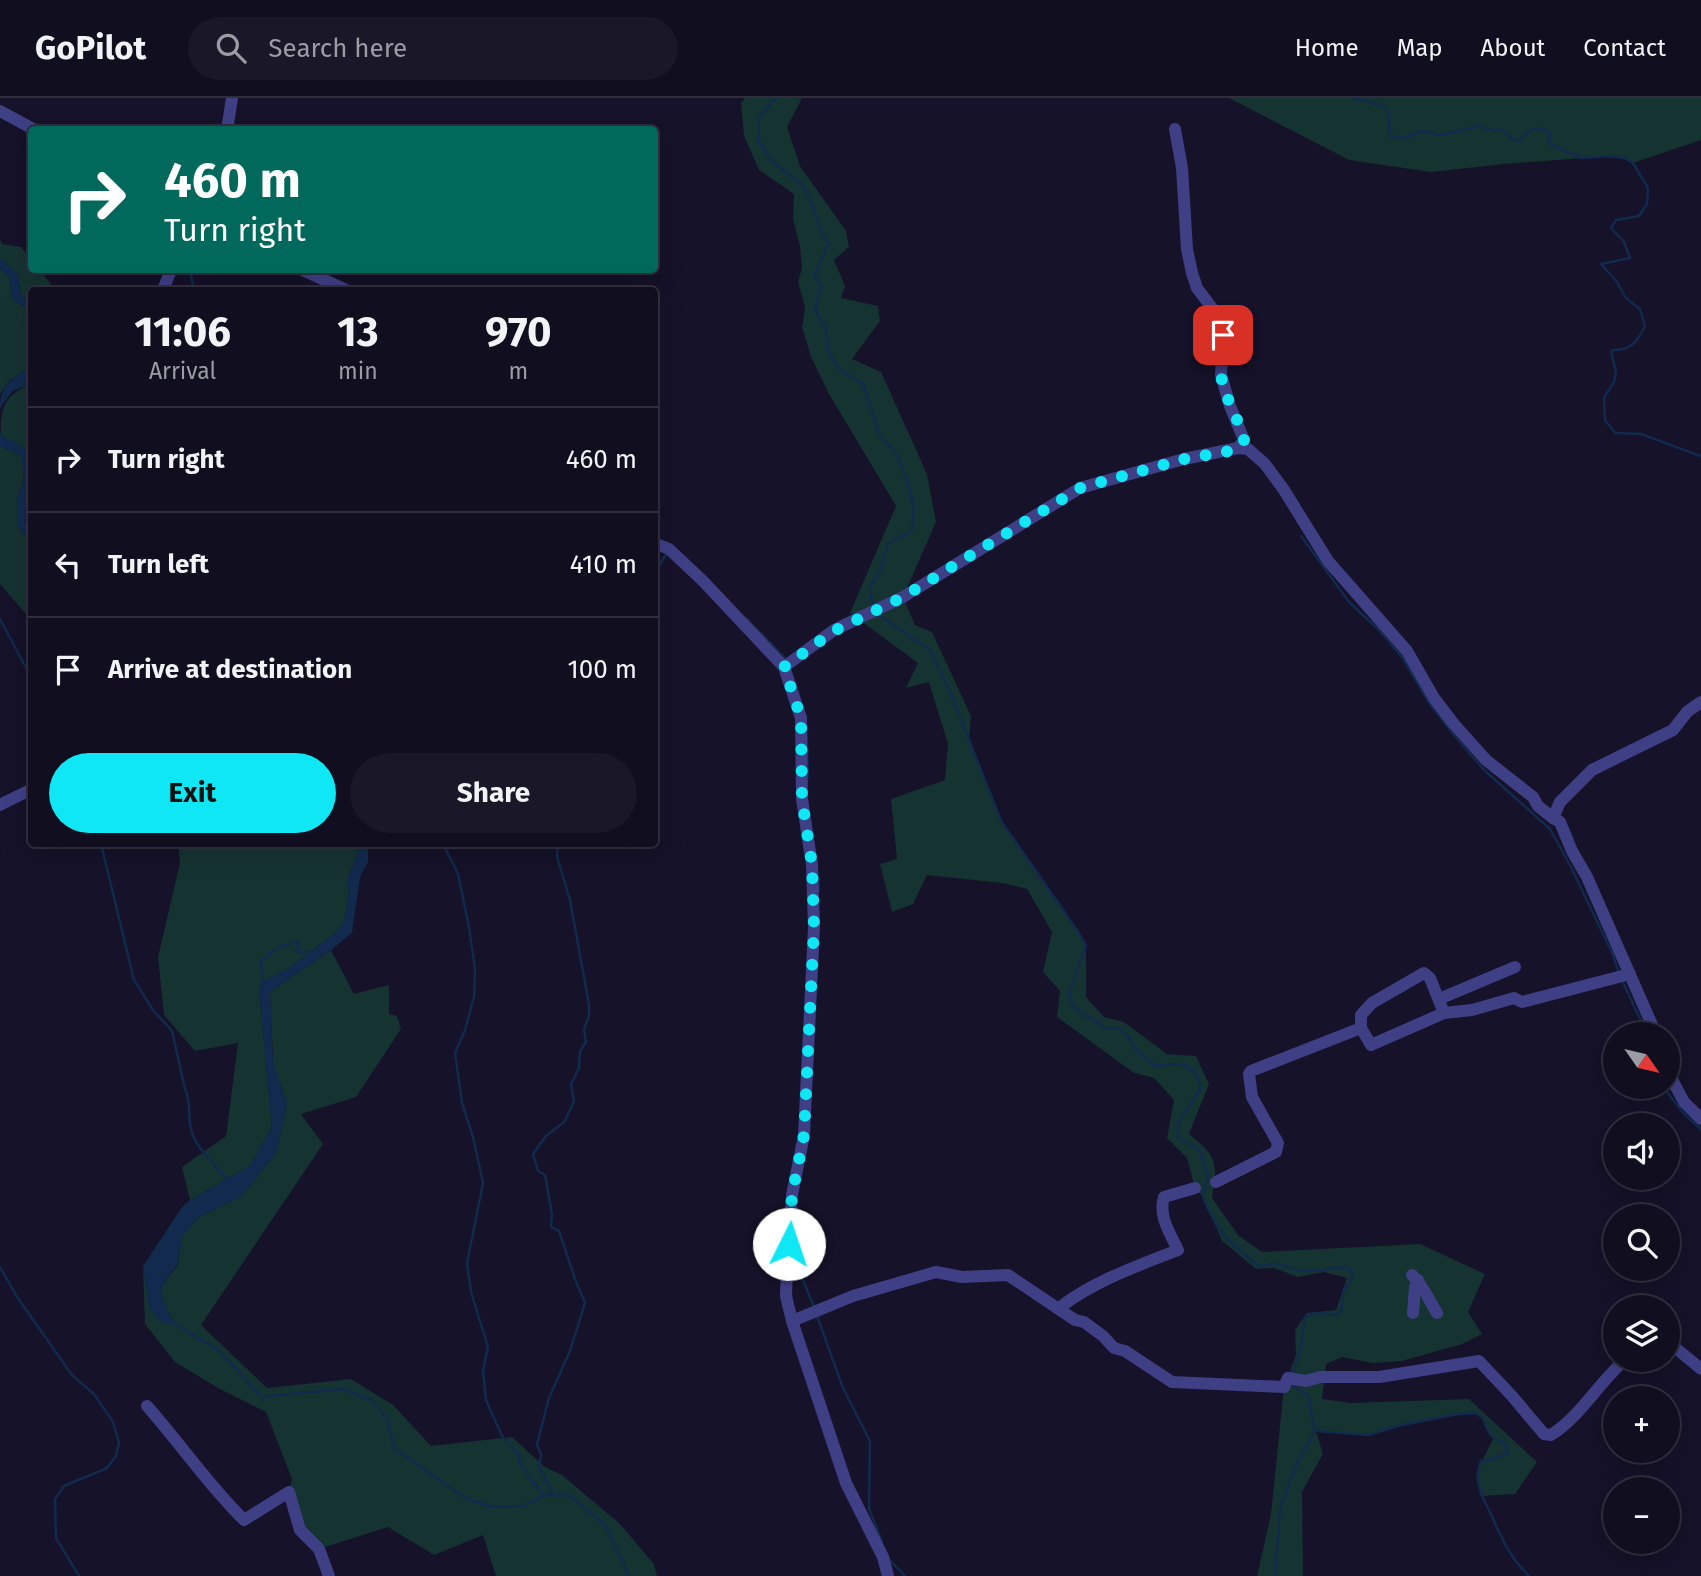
<!DOCTYPE html>
<meta charset="utf-8">
<style>
:root{--surface:#100e1f;--page:#191728;--text:#f1f3f6;--muted:#9c9ca4;--line:#302e3d;--accent:#10e7f5}
body{margin:0;font-family:"Fira Sans",sans-serif;background:var(--page);color:var(--text);height:100vh;display:flex;flex-direction:column;font-size:26px;white-space:nowrap}
*{box-sizing:border-box;margin:0}
p{font-size:23px;color:var(--muted)}
.icon{flex:none;width:38px;height:38px;fill:none;stroke:currentColor;stroke-width:2;stroke-linecap:round;stroke-linejoin:round}
.map{position:relative;flex:1;overflow:hidden}
.sheet{position:absolute;left:28px;top:189px;width:630px;height:560px;display:flex;flex-direction:column;background:var(--surface);border-radius:7px;box-shadow:0 7px 28px #0002,0 0 0 2px var(--line)}
.sheet>*{flex:none}
.top-card{position:absolute;left:28px;top:28px;width:630px;height:147px;border-radius:7px;box-shadow:0 7px 28px #0002,0 0 0 2px var(--line);background:#00695c;color:#fff;overflow:hidden}
.needle{width:46px;rotate:124deg}
.controls{position:absolute;left:1603px;top:924px;display:grid;gap:14px}
.controls a{display:grid;place-items:center;width:77px;height:77px;border-radius:50%;background:var(--surface);box-shadow:0 7px 28px #0002,0 0 0 2px var(--line);font-size:35px}
.pin{position:absolute;display:grid;place-items:center;width:60px;height:60px;color:#fff;margin:-30px;border-radius:14px;box-shadow:0 4px 10px #0006}
.me{position:absolute;width:77px;margin:-38px;rotate:4deg;stroke-linejoin:round;filter:drop-shadow(0 0 5px #0008)}
.turn{display:flex;align-items:center;gap:24px;height:147px;padding:0 21px;font-size:32px}
.turn .icon{width:91px;height:91px;stroke-width:2.5}
.turn b{display:block;font-size:49px;line-height:60px}
.eta{display:flex;justify-content:space-evenly;align-items:center;height:119px;text-align:center}
.eta b{font-size:42px;font-weight:700;line-height:49px}
.button{display:flex;gap:14px;margin-top:auto;padding:14px 21px}
.button a{flex:1;height:80px;border-radius:42px;background:var(--accent);color:#111;font-size:28px;font-weight:700;line-height:80px;text-align:center}
.button a+a{background:var(--page);color:var(--text)}
ul{padding:0;list-style:none}
li{display:flex;align-items:center;gap:21px;height:105px;padding:0 21px;border-top:2px solid var(--line)}
li div{flex:1}
li b{display:block;font-size:26px}
li em{font-style:normal}
header{display:flex;align-items:center;gap:42px;box-sizing:border-box;height:98px;padding:0 35px;background:var(--surface);border-bottom:2px solid var(--line)}
header strong{font-size:33px}
nav{display:flex;gap:38px;margin-inline-start:auto;font-size:24px}
.search{width:490px;height:63px;background:var(--page);display:flex;align-items:center;gap:18px;box-sizing:border-box;padding:0 24px;border-radius:38px;color:var(--muted);font-size:26px}
.map>svg:first-child{display:block}
.green{fill:#153331}
.water{fill:#112a4d}
.lines{fill:none;stroke-linecap:round;stroke-linejoin:round}
.stream{stroke:#112a4d;stroke-width:2.5}
.minor{stroke:#3f3f86;stroke-width:12}
.route{stroke:#10e7f5;stroke-width:12;stroke-dasharray:0 21.6}
</style>
<header>
<strong>GoPilot</strong>
<div class="search"><svg class="icon" aria-label="search" viewBox="0 0 24 24"><circle cx="10" cy="10" r="6"/><path d="M15 15l6 6"/></svg>Search here</div>
<nav><a>Home</a><a>Map</a><a>About</a><a>Contact</a></nav>
</header>
<div class="map">
<svg width="1701" height="1478" viewBox="0 0 1701 1478">
<rect width="100%" height="100%" fill="#151229"/>
<g class="green">
<path d="M745 0H802L787 29 800 68 846 133 849 149 834 162 845 188 841 200 878 208 880 223 852 261 881 274 927 376 936 424 903 499 915 527 932 534 971 618 969 642 1001 723 1079 835 1086 848V899L1104 919 1124 924 1167 956 1196 958 1209 986 1189 1036C1217 1058 1218 1065 1212 1100L1238 1137 1262 1154 1420 1146 1485 1176 1468 1214 1482 1236 1462 1246 1402 1263 1373 1265 1342 1259 1326 1266 1322 1301 1352 1305 1469 1301 1537 1364 1515 1396 1480 1398 1476 1375 1493 1341 1488 1334 1483 1320 1475 1315 1421 1322 1369 1337 1316 1333 1323 1356 1302 1394 1303 1478H1257L1271 1416 1284 1289 1296 1257 1295 1232 1307 1215 1336 1212 1347 1180 1324 1174 1298 1179 1274 1170 1256 1171 1222 1143 1203 1099 1195 1090 1187 1060 1167 1040 1174 1002 1154 980 1134 975 1057 919 1060 893 1043 874 1052 834 1027 791 1002 785 927 777 913 806 892 814 880 766 897 761 891 701 945 682 948 646 929 584 906 590 918 565 850 515 896 408 829 296 811 259 802 229 805 209 798 184 802 170 800 149 793 120 794 96 759 72 744 38 741 5Z"/>
<polygon points="1229,0 1701,0 1701,42 1633,65 1624,60 1610,58 1503,66 1431,74 1349,62"/>
<polygon points="0,142 2,146 21,149 31,162 32,172 39,172 56,192 32,192 31,202 21,198 18,176 0,160"/>
<polygon points="0,171 10,179 12,201 32,214 31,268 10,282 0,296"/>
<path d="M31 286V359L27 353 1 337C0 308 6 296 31 286Z"/>
<polygon points="0,348 21,358 24,381 17,400 17,427 31,447 31,522 0,486"/>
<polygon points="178,746 357,746 357,758 347,782 349,795 344,824 334,836 286,872 263,883 259,892 272,1029 250,1068 190,1102 182,1069 226,1038 238,945 195,953 164,917 158,859 180,765"/>
<polygon points="331,852 354,896 389,887 389,916 397,918 401,931 356,999 301,1016 323,1046 201,1227 267,1290 351,1281 393,1307 431,1348 512,1339 545,1369 562,1377 620,1426 654,1466 657,1478 496,1478 483,1437 434,1457 388,1429 319,1451 300,1432 289,1394 292,1381 266,1314 218,1290 175,1264 145,1226 143,1168 150,1211 175,1226 164,1205 160,1191 178,1166 182,1138 199,1119 242,1098 276,1055 287,1006 273,965 270,894"/>
</g>
<g class="water">
<polygon points="0,160 18,176 21,198 31,202 31,214 12,201 10,179 0,171"/>
<path d="M31 268V286L13 293 0 310C0 286 13 280 31 268Z"/>
<path d="M0 332 1 337C10 342 24 348 29 356 38 369 28 408 25 423L31 433V447L17 427V400L24 381 21 358 0 348Z"/>
<polygon points="357,746 368,746 368,764 360,779 352,835 331,852 270,894 273,965 287,1006 276,1055 242,1098 199,1119 182,1138 178,1165 160,1191 164,1205 175,1226 161,1224 150,1211 143,1168 182,1109 190,1102 250,1068 272,1029 259,892 263,883 286,872 334,836 344,824 349,795 347,782 357,758"/>
</g>
<g class="lines">
<g class="stream">
<polyline points="776,0 759,18 758,41 770,61 804,89 813,109 822,136 829,146 814,177 821,187 815,212 826,230 828,252 839,271 863,286 880,338 897,357 908,386 914,408 912,433 888,445 880,473 870,490 873,510"/>
<path d="M1355 0 1386 9 1389 17 1390 38 1404 40 1421 33 1442 37 1479 28 1495 33 1501 31 1514 42 1519 43 1532 31H1543L1551 36 1548 45 1581 60 1610 58 1624 60 1633 65 1648 90 1647 106 1639 118 1616 122 1611 130 1624 144 1630 160 1601 166 1617 184 1626 200 1640 211 1645 228C1640 238 1635 248 1623 251 1619 252 1615 251 1611 253L1616 274 1614 284 1604 300 1605 322 1615 335 1641 336 1701 358"/>
<polyline points="37,26 47,32"/>
<polyline points="190,172 194,192"/>
<polyline points="1301,438 1349,504 1379,532 1402,559 1430,606 1453,636 1484,672 1550,731 1571,769 1613,857 1619,876"/>
<polyline points="654,475 667,455"/>
<path d="M876 515 930 552 949 591 1001 723 1079 835 1086 848 1069 896 1072 906 1081 916 1097 923 1106 930H1118L1127 937 1138 954 1156 968C1179 965 1196 963 1201 990L1178 1025V1040L1199 1051 1208 1078 1203 1099C1216 1133 1232 1148 1261 1169 1283 1160 1290 1175 1311 1173 1322 1173 1334 1170 1345 1169L1353 1174 1350 1185 1343 1194 1341 1213 1336 1217 1316 1215 1305 1219 1300 1254 1291 1278"/>
<polyline points="746,520 786,561"/>
<polyline points="0,521 32,581"/>
<polyline points="806,623 808,679"/>
<path d="M101 746 134 882 153 912 172 933 185 991C192 1004 187 1021 192 1035 198 1053 218 1068 229 1084"/>
<polyline points="443,746 458,776 469,829 475,871 474,899 465,932 455,955 462,1005 473,1039 483,1085 467,1165 471,1194 488,1249 483,1273 486,1302 502,1338 517,1354 522,1369 544,1398"/>
<polyline points="818,776 819,793"/>
<polyline points="1622,882 1647,936"/>
<polyline points="263,886 261,863 279,849 299,843 296,853 310,855"/>
<polyline points="1663,989 1684,1016 1701,1031"/>
<polyline points="793,1159 800,1163 801,1177 814,1209"/>
<polyline points="0,1169 17,1199 72,1277 94,1296 113,1324 119,1345 116,1358 107,1370 64,1388 55,1401 56,1440 79,1478"/>
<polyline points="817,1218 843,1290 870,1343 869,1410 882,1444"/>
<polyline points="174,1225 218,1252 262,1299 343,1291 371,1302 387,1320 394,1350 465,1400 492,1409 522,1408 547,1397 569,1397 605,1427 629,1478"/>
<path d="M1317 1333 1369 1337 1397 1328 1458 1316 1475 1315 1483 1320C1488 1334 1490 1341 1504 1344L1508 1355 1493 1361 1481 1363C1472 1386 1484 1400 1493 1421 1503 1443 1511 1461 1529 1478"/>
<polyline points="553,1397 539,1369 541,1357 537,1346 549,1300 570,1253 585,1205 575,1181 559,1133 551,1129 552,1116 545,1077 538,1073 533,1056 546,1038 564,1024 574,1004 571,986 579,970 580,953 586,944 584,931 589,918 589,907 570,802 557,759 558,746"/>
<polyline points="888,1460 905,1478"/>
<polyline points="1275,1478 1280,1410 1298,1363 1315,1333 1308,1298 1291,1287"/>
</g>
<g class="minor">
<polyline points="0,13 35,32"/>
<polyline points="1175,31 1182,70 1187,151 1192,175 1197,190 1215,214 1223,237 1221,277 1230,308 1244,342 1238,350"/>
<polyline points="227,32 232,0"/>
<polyline points="303,172 346,192"/>
<polyline points="163,192 171,172"/>
<polyline points="654,445 669,451 703,483 784,569 801,620 802,701 812,767 814,829 804,1037 792,1097 787,1169 786,1198 792,1223 846,1385 883,1459 888,1478"/>
<polyline points="784,569 834,532 903,499 1080,390 1184,361 1238,350 1248,351 1265,366 1284,392 1328,463 1407,553 1434,600 1453,625 1486,662 1533,699 1538,708 1553,720"/>
<polyline points="0,707 32,691"/>
<polyline points="1439,901 1515,869"/>
<polyline points="1361,930 1361,917 1372,905 1424,875 1430,880 1444,915"/>
<polyline points="1656,936 1587,779 1572,753 1560,724 1553,720 1560,704 1592,672 1673,632 1687,614 1701,604"/>
<polyline points="1668,974 1684,1004 1701,1021"/>
<polyline points="1216,1084 1276,1054 1278,1045 1252,999 1249,976 1251,973 1361,930 1371,947 1444,915 1472,912 1514,900 1522,904 1630,876"/>
<path d="M1412 1177C1423 1187 1429 1202 1437 1215"/>
<path d="M1059 1210C1094 1183 1137 1168 1178 1152 1170 1135 1158 1118 1164 1099L1195 1090"/>
<polyline points="1413,1215 1415,1189 1418,1182"/>
<path d="M792 1223 853 1198 936 1174 962 1179 1008 1177 1075 1222 1084 1224 1103 1238 1114 1250 1125 1253 1172 1284 1284 1289 1288 1280 1306 1283 1320 1279H1379L1479 1263 1512 1298 1544 1336 1551 1337C1581 1318 1599 1284 1625 1262"/>
<polyline points="1668,1239 1672,1247 1701,1271"/>
<path d="M147 1308C180 1345 208 1387 244 1422L289 1394 300 1432 319 1451 329 1478"/>
</g>
</g>
<g class="lines">
<path class="route" d="M789 1146 792 1097 804 1037 814 829 812 767 802 701 801 620 784 569 834 533 903 499 1080 390 1184 361 1225 354 1238 350 1244 342C1239 320 1224 300 1221 277 1219 264 1222 250 1223 237"/>
</g>
</svg>
<div class="controls">
<a><svg class="needle" viewBox="-14 -14 28 28"><path d="M0-13l5 13h-10z" fill="#e53935"/><path d="M0 13l5-13h-10z" fill="#9c9ca4"/></svg></a>
<a><svg class="icon" aria-label="sound" viewBox="0 0 24 24"><path d="M4 9h4l5-4v14l-5-4H4zM17 9q2 3 0 6"/></svg></a>
<a><svg class="icon" aria-label="search" viewBox="0 0 24 24"><circle cx="10" cy="10" r="6"/><path d="M15 15l6 6"/></svg></a>
<a><svg class="icon" aria-label="layers" viewBox="0 0 24 24"><path d="M12 4l9 5-9 5-9-5zM3 14l9 5 9-5"/></svg></a>
<a>+</a>
<a>−</a>
</div>
<div class="pin" style="left:1223px;top:237px;background:#d93025"><svg class="icon" aria-label="arrive" viewBox="0 0 24 24"><path d="M6 21V4h12l-3 4 3 4H6"/></svg></div>
<svg class="me" style="left:789px;top:1146px" viewBox="-20 -20 40 40"><circle r="19" fill="#fff"/><path d="M0-13L10 11 0 6-10 11z" fill="#10e7f5"/></svg>
<div class="top-card">
<div class="turn"><svg class="icon" aria-label="right" viewBox="0 0 24 24"><path d="M7 20v-9h11M14 6l5 5-5 5"/></svg><div><b>460 m</b>Turn right</div></div>
</div>
<section class="sheet">
<div class="eta">
<div><b>11:06</b><p>Arrival</p></div>
<div><b>13</b><p>min</p></div>
<div><b>970</b><p>m</p></div>
</div>
<ul>
<li><svg class="icon" aria-label="right" viewBox="0 0 24 24"><path d="M7 20v-9h11M14 6l5 5-5 5"/></svg><div><b>Turn right</b></div><em>460 m</em></li>
<li><svg class="icon" aria-label="left" viewBox="0 0 24 24"><path d="M17 20v-9H6M10 6l-5 5 5 5"/></svg><div><b>Turn left</b></div><em>410 m</em></li>
<li><svg class="icon" aria-label="arrive" viewBox="0 0 24 24"><path d="M6 21V4h12l-3 4 3 4H6"/></svg><div><b>Arrive at destination</b></div><em>100 m</em></li>
</ul>
<div class="button"><a>Exit</a><a>Share</a></div>
</section>
</div>
